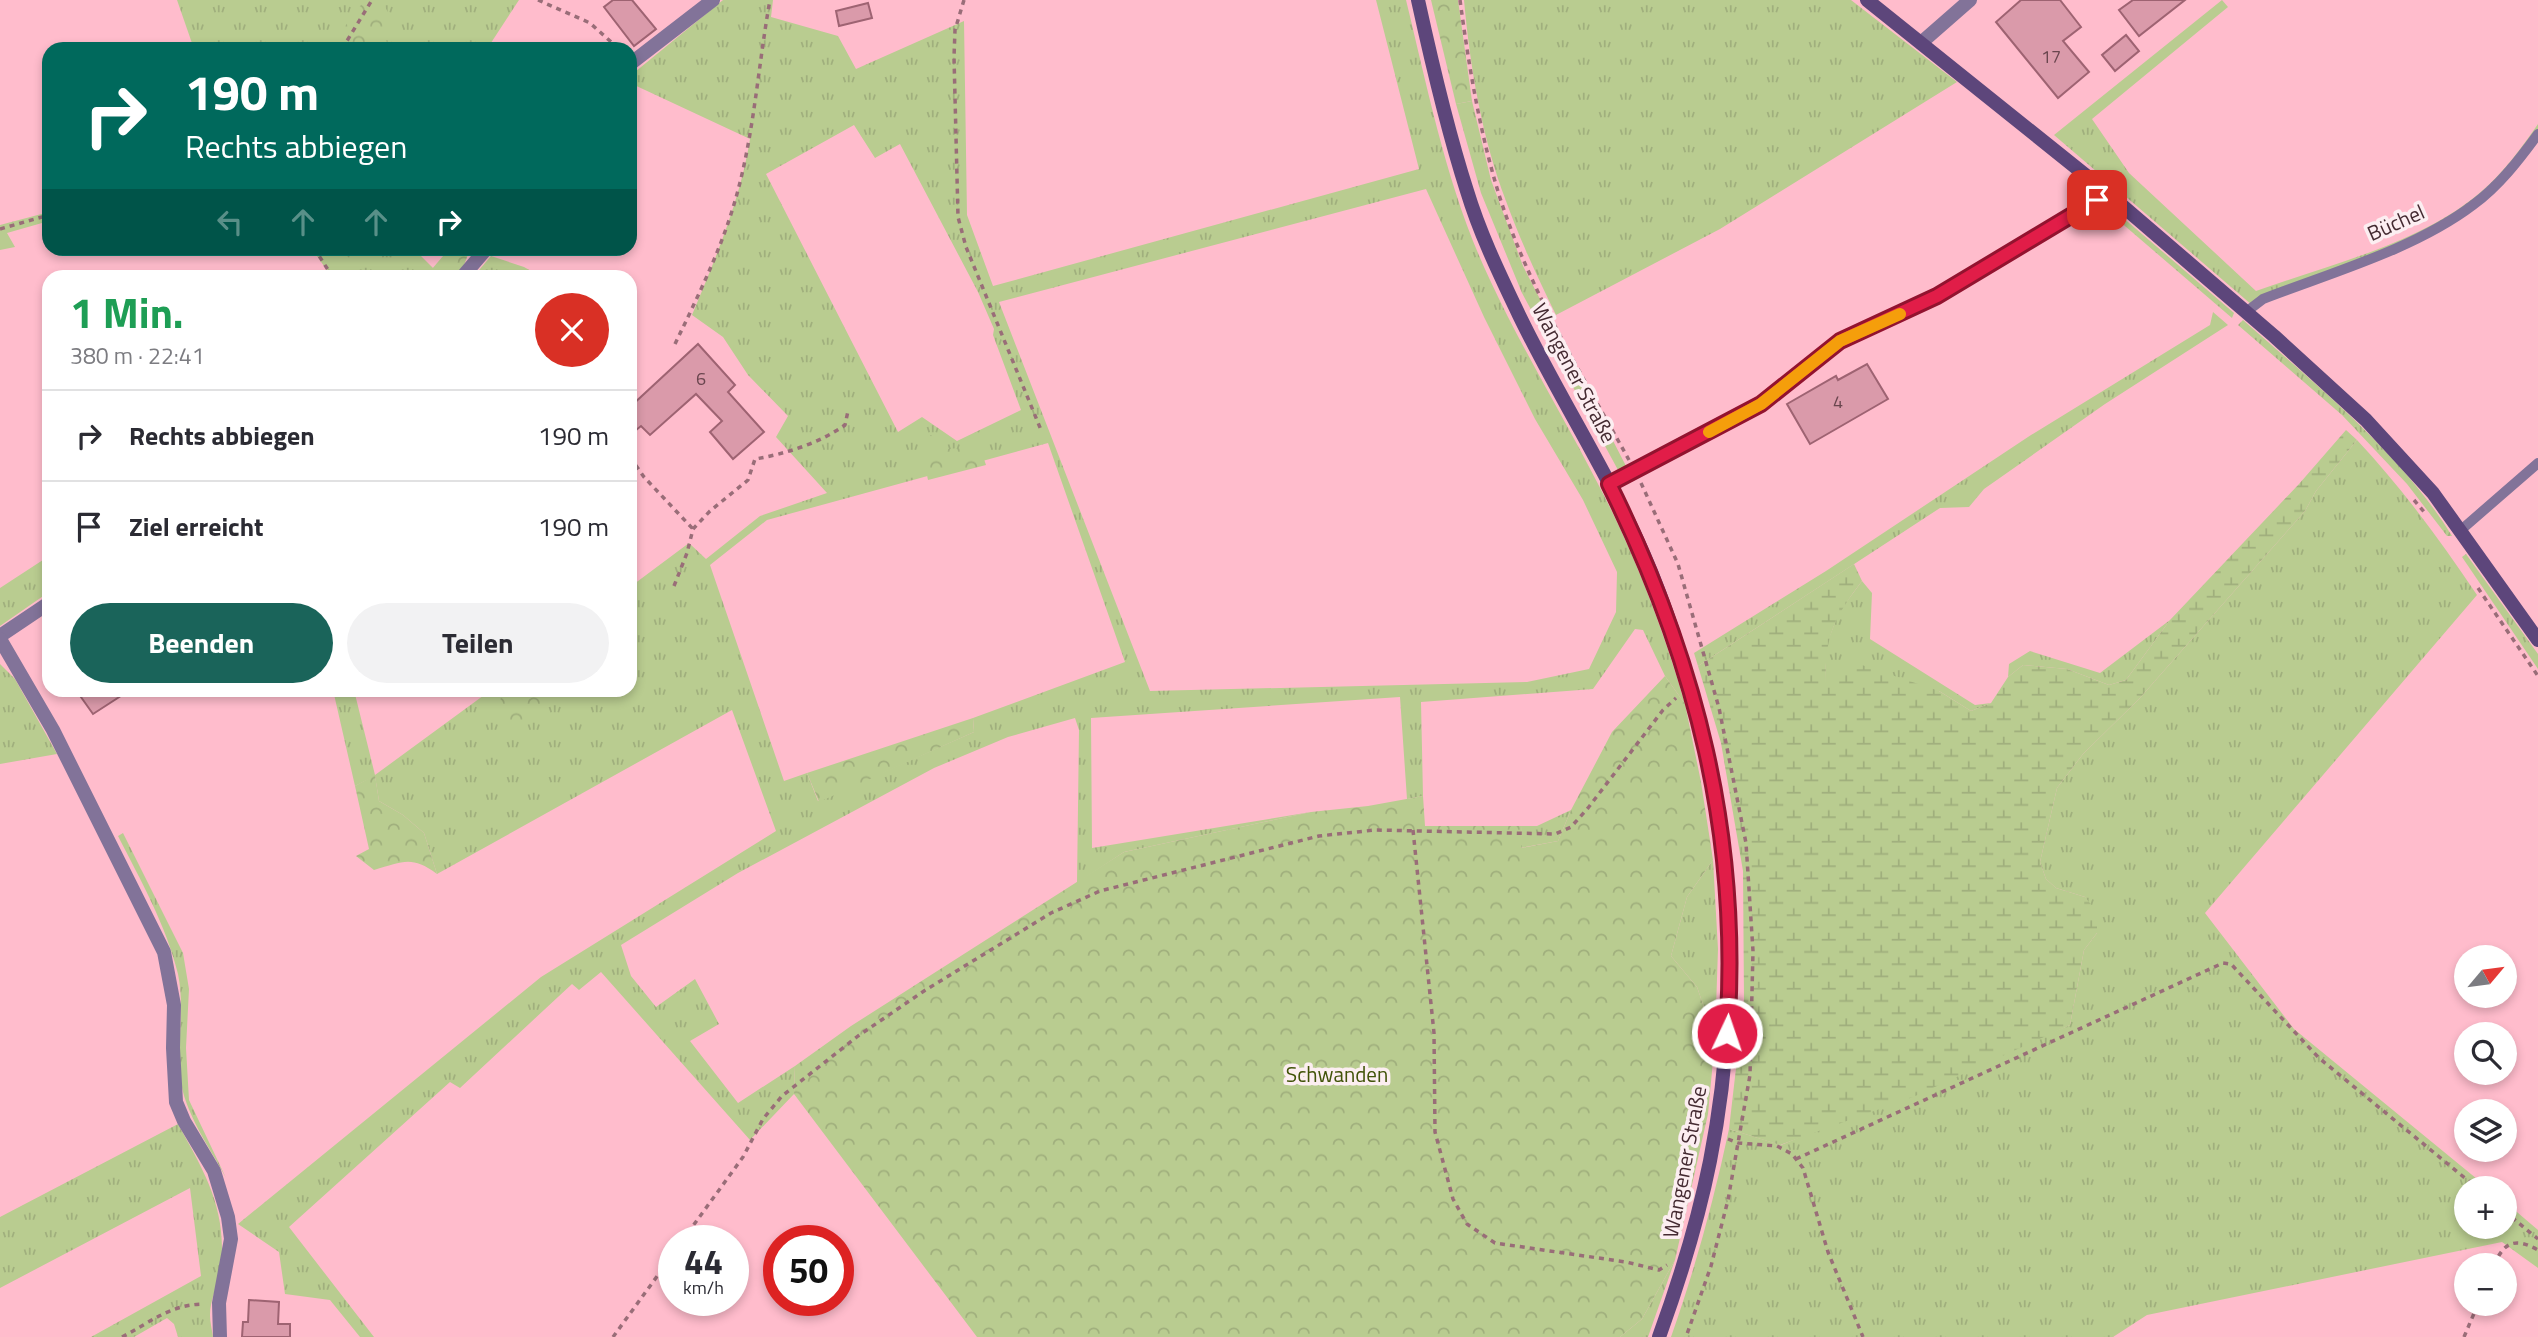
<!DOCTYPE html>
<html lang="de">
<meta charset="utf-8">
<style>
:root{--surface:#fff;--page:#f2f2f3;--text:#2b2b33;--muted:#7c7c81;--line:#e1e1e2;--accent:#1a645a}
body{margin:0;font-family:"Titillium Web",sans-serif;background:var(--page);color:var(--text);height:100vh;display:flex;flex-direction:column;font-size:26px;white-space:nowrap}
*{box-sizing:border-box;margin:0}
p{font-size:23px;color:var(--muted)}
.icon{flex:none;width:38px;height:38px;fill:none;stroke:currentColor;stroke-width:2;stroke-linecap:round;stroke-linejoin:round}
.map{position:relative;flex:1;overflow:hidden}
.details{position:absolute;left:42px;top:270px;width:595px;height:427px;display:flex;flex-direction:column;background:var(--surface);border-radius:21px;box-shadow:0 4px 10px #0003}
.details>*{flex:none}
.top-card{position:absolute;left:42px;top:42px;width:595px;height:214px;border-radius:21px;box-shadow:0 4px 10px #0003;background:#00695c;color:#fff;overflow:hidden}
.needle{width:46px;rotate:61deg}
.tools{position:absolute;left:2454px;top:945px;display:grid;gap:14px}
.tools a{display:grid;place-items:center;width:63px;height:63px;border-radius:50%;background:var(--surface);box-shadow:0 4px 10px #0003;font-size:35px}
.speed{position:absolute;left:658px;top:1225px;display:flex;gap:14px;font-size:35px;font-weight:700;text-align:center}
.speed>*{display:grid;place-content:center;width:91px;height:91px;border-radius:50%;background:var(--surface);box-shadow:0 4px 10px #0003;line-height:1}
.speed small{font-size:18px;font-weight:400}
.speed .limit{border:10px solid #d22;background:#fff;color:#111}
.pin{position:absolute;display:grid;place-items:center;width:60px;height:60px;color:#fff;margin:-30px;border-radius:14px;box-shadow:0 4px 10px #0006}
.me{position:absolute;width:77px;margin:-38px;rotate:3deg;stroke-linejoin:round;filter:drop-shadow(0 0 5px #0008)}
.turn{display:flex;align-items:center;gap:24px;height:147px;padding:0 28px;font-size:32px}
.turn .icon{width:91px;height:91px;stroke-width:2.5}
.turn b{display:block;font-size:49px;line-height:60px}
.lanes{display:flex;align-items:center;height:66px;padding:0 28px;background:#0003;justify-content:center;gap:35px;direction:ltr}
.lanes .off{opacity:.35}
.round{display:grid;place-items:center;flex:none;width:74px;height:74px;border-radius:37px;background:var(--page)}
.headline{display:flex;align-items:center;justify-content:space-between;height:119px;padding:0 28px}
h1{font-size:42px;font-weight:700;line-height:52px;color:#1e9e55}
.action{display:flex;gap:14px;margin-top:auto;padding:14px 28px}
.action a{flex:1;height:80px;border-radius:42px;background:var(--accent);color:#fff;font-size:28px;font-weight:700;line-height:80px;text-align:center}
.action a+a{background:var(--page);color:var(--text)}
ul{padding:0;list-style:none}
li{display:flex;align-items:center;gap:21px;height:91px;padding:0 28px;border-top:2px solid var(--line)}
li div{flex:1}
li b{display:block;font-size:26px}
li em{font-style:normal}
.map>svg:first-child{display:block}
.grass{fill:url(#grass-tufts);fill-rule:evenodd}
.forest{fill:url(#forest-crowns)}
.wetland{fill:url(#wetland-marsh)}
.building{fill:#da9aaa;stroke:#9e6372;stroke-width:2}
.lines{fill:none;stroke-linecap:round;stroke-linejoin:round}
.path{stroke:#996d78;stroke-width:3.5;stroke-dasharray:5 5;stroke-linecap:butt}
.service{stroke:#827399;stroke-width:10}
.minor{stroke:#827399;stroke-width:14}
.secondary{stroke:#5d467b;stroke-width:14}
.route-casing{stroke:#92132f;stroke-width:18}
.route{stroke:#e11d48;stroke-width:12}
.slow{stroke:#f59e0b;stroke-width:12}
.labels{text-anchor:middle;stroke-width:7;stroke-linejoin:round;paint-order:stroke}
.number-label{font-size:18px;fill:#6a464f}
.street-label{font-size:21px;fill:#442a31;stroke:#fceef1}
.park-label{font-size:21px;fill:#415308;stroke:#fceef1}
</style>
<div class="map">
<svg width="2538" height="1337" viewBox="0 0 2538 1337">
<defs>
<pattern id="grass-tufts" width="24" height="20" patternUnits="userSpaceOnUse" patternTransform="scale(1.75)"><rect width="24" height="20" fill="#b9cc90"/><path d="M3 7l-1-3M5 7V3M7 7l1-3M15 17l-1-3M17 17v-4M19 17l1-3" fill="none" stroke="#a0af7d"/></pattern>
<pattern id="forest-crowns" width="20" height="18" patternUnits="userSpaceOnUse" patternTransform="scale(1.75)"><rect width="20" height="18" fill="#b9cc90"/><path d="M2 6a3 3 0 1 1 6 0M12 15a3 3 0 1 1 6 0" fill="none" stroke="#a0af7d"/></pattern>
<pattern id="wetland-marsh" width="20" height="14" patternUnits="userSpaceOnUse" patternTransform="scale(1.75)"><rect width="20" height="14" fill="#b9cc90"/><path d="M1 5h8M5 5V1M11 12h8M15 12V8" fill="none" stroke="#a0af7d"/></pattern>
</defs>
<rect width="100%" height="100%" fill="#ffbccc"/>
<g class="grass">
<polygon points="177,0 519,0 487,49 194,49"/>
<path d="M723 0H773L771 17 838 36 856 69 964 21 967 215 993 286 1419 169 1376 0H1406C1429 94 1448 192 1490 280 1522 349 1562 414 1597 482 1634 552 1663 628 1685 704L1665 676 1643 630 1635 629 1593 689 1421 702 1423 796 1407 799 1400 697 1091 718 1092 848 1311 812 1124 852 1077 883 1079 730 1075 718 1008 737 934 768 738 873 621 945 631 976 656 1007 695 979 719 1024 690 1041 738 1103 795 1066 794 1094 750 1140 601 972 579 990 572 984 460 1088 450 1082 289 1227 374 1337H360L330 1300 285 1294 279 1252 238 1224 541 977 776 831 732 710 437 874 424 833 403 815 379 801 375 776 355 786 333 690H354L375 775 491 690H630V587L689 543 706 559 760 516 827 493 776 437 788 416 748 375 723 337 692 315C716 257 740 201 750 139L630 83V76ZM854 125 875 158 900 144 978 292 994 329 993 335 1021 410 957 441 922 417 898 432 766 174ZM1426 189 1484 317 1535 419 1583 500 1617 572 1616 612 1589 669 1527 682 1150 691 999 302ZM1048 443 1125 662 973 718 974 732 818 801 807 773 784 781 710 565 767 520Z"/>
<path d="M1464 0H1851L1957 82 1720 229 1556 315C1538 278 1520 240 1506 201 1482 138 1470 67 1464 0Z"/>
<path d="M2222 0 2228 7 2092 119 2129 173 2256 291C2331 264 2423 243 2483 190 2504 172 2522 147 2538 124V134L2525 151 2454 219 2252 305 2054 135Z"/>
<polygon points="1472,101 1491,180 1523,266 1626,466 1618,470 1522,293 1481,193 1456,104"/>
<polygon points="2114,210 2234,313 2232,318 2111,214"/>
<polygon points="49,212 49,221 7,233 15,247 0,250 0,225"/>
<polygon points="312,249 414,249 441,276 331,276"/>
<polygon points="491,256 524,267 540,276 474,276"/>
<polygon points="2213,312 2228,325 2105,404 1984,489 1969,507 1940,508 1698,666 1694,653 1826,571 2031,435 2210,325"/>
<path d="M2243 320C2315 384 2401 453 2452 536H2447L2407 484 2342 415 2238 325Z"/>
<path d="M2357 440C2402 488 2440 540 2477 595L2205 913 2294 1029 2488 1188H2466V1227H2504V1201L2538 1230V1268L2502 1242 2147 1315 2113 1337H1671C1695 1269 1714 1200 1729 1129L1781 1145 2070 1025 2084 950 2097 933 2085 897 2056 888 2046 879 2040 862 2057 788 2083 754 2139 699 2305 511 2316 491Z"/>
<polygon points="2466,554 2538,654 2538,669 2462,557"/>
<polygon points="49,556 49,592 0,626 0,588"/>
<polygon points="1862,581 1872,593 1870,639 1975,705 1991,703 1971,711 1939,691 1825,685 1826,646 1839,612"/>
<polygon points="2170,620 2126,680 2109,685 2067,669 2023,665 2008,677 2009,664 2030,651 2100,673"/>
<polygon points="0,664 15,679 57,754 0,764"/>
<polygon points="1571,810 1558,841 1520,848 1522,826 1537,826"/>
<path d="M123 833 183 953 189 989 186 1048 189 1100 226 1178C209 1146 184 1113 180 1076 177 1042 185 1008 178 974 166 925 141 881 118 836Z"/>
<polygon points="1713,860 1718,949 1715,1039 1697,987 1671,956 1687,897"/>
<path d="M178 1124C205 1173 227 1209 221 1267 219 1283 210 1299 210 1315 210 1322 212 1330 213 1337H178L174 1324 167 1318 134 1337H91L201 1276 190 1188 0 1288V1217Z"/>
<polygon points="1675,1260 1648,1337 1620,1337 1642,1319"/>
</g>
<g class="forest">
<polygon points="1431,0 1458,0 1472,101 1456,104"/>
<polygon points="364,1 384,5 390,16 391,22 383,30 389,49 328,49"/>
<polygon points="323,249 342,249 361,276 342,276"/>
<polygon points="449,249 470,249 463,268 455,276 426,276"/>
<polygon points="924,433 933,436 944,449 980,447 986,465 928,480 924,461 932,456 930,443 920,437"/>
<polygon points="1665,676 1685,704 1701,782 1713,860 1687,897 1671,956 1697,987 1715,1039 1708,1114 1675,1260 1642,1319 1620,1337 977,1337 794,1094 795,1066 851,1026 1124,852 1311,812 1368,806 1423,796 1425,826 1522,826 1521,848 1558,841 1571,810 1612,732"/>
<path d="M521 690H566C561 692 555 693 551 697 534 715 537 722 509 723L498 710 501 697Z"/>
<polygon points="973,718 974,732 819,802 807,773"/>
<path d="M375 775 379 801 403 815 424 833 437 874C411 855 403 862 374 870L356 856 369 849 355 786Z"/>
</g>
<path class="wetland" d="M2346 430 2357 440 2316 491 2305 511 2139 699 2083 754 2057 788 2040 862 2046 879 2056 888 2085 897 2097 912V933L2084 950 2070 1025 1913 1097 1780 1145 1729 1129 1744 999 1743 871 1721 743 1698 666 1854 564 1862 581C1834 618 1824 637 1826 685L1844 670 1862 665 1939 691 1971 711 1991 703 2008 677 2023 665 2067 669 2109 685 2126 680 2170 620 2299 484Z"/>
<g class="building">
<polygon points="613,0 632,0 656,29 634,46 604,7"/>
<polygon points="2021,0 2060,0 2081,27 2063,41 2089,72 2058,98 1996,22"/>
<polygon points="2133,0 2185,0 2139,36 2119,10"/>
<polygon points="868,3 872,18 839,26 836,11"/>
<polygon points="2126,35 2139,51 2115,71 2102,55"/>
<polygon points="698,344 735,385 728,392 764,432 733,459 710,432 722,421 696,394 650,435 641,426 630,435 630,407"/>
<polygon points="1867,364 1888,399 1810,444 1787,404 1836,376 1838,380"/>
<polygon points="76,690 130,690 93,714"/>
<polygon points="249,1300 279,1302 278,1324 290,1324 290,1337 242,1337 243,1322 248,1322"/>
</g>
<g class="lines">
<g class="path">
<polyline points="538,0 590,23 619,49"/>
<polyline points="964,0 955,30 954,57 958,217 966,247 1041,430"/>
<path d="M1460 0C1469 67 1480 134 1500 198 1530 291 1582 375 1629 460"/>
<polyline points="342,49 372,0"/>
<polyline points="0,229 49,215"/>
<polyline points="314,248 332,276"/>
<path d="M675 344C697 298 721 250 735 201 754 136 758 66 770 0"/>
<polyline points="630,457 644,477 693,529"/>
<polyline points="1641,483 1678,564 1719,708 1746,843 1753,951 1750,1075 1738,1143 1728,1200 1711,1266 1686,1337"/>
<polyline points="2414,500 2425,513"/>
<path d="M674 586 687 553 693 529 710 511 748 480 755 459C785 454 820 443 845 425L848 411"/>
<polyline points="2478,588 2538,676"/>
<polyline points="1413,830 1434,1033 1435,1132 1453,1199 1467,1224 1495,1243 1626,1262 1659,1270 1667,1265"/>
<polyline points="1728,1139 1738,1143 1777,1146 1792,1154 1803,1168 1828,1252 1863,1337"/>
<polyline points="1796,1159 2223,963 2231,964 2319,1058 2477,1188"/>
<polyline points="2504,1211 2538,1239"/>
<polyline points="682,1241 743,1157 763,1119 782,1096 858,1036 924,991 1051,913 1100,891 1319,836 1375,830 1555,834 1571,827 1588,808 1663,710 1676,698"/>
<path d="M2494 1265C2504 1242 2515 1237 2538 1250"/>
<path d="M122 1337C151 1322 169 1305 203 1304"/>
<polyline points="613,1337 674,1253"/>
<polyline points="2464,1337 2478,1304"/>
</g>
<g class="service">
<path d="M2246 312 2263 299C2330 273 2415 249 2473 205 2499 186 2519 160 2538 134"/>
<polyline points="1610,484 1761,404 1840,341 1937,296 2092,205 2104,190"/>
<polyline points="2461,530 2538,463"/>
</g>
<g class="minor">
<polyline points="1922,42 1970,0"/>
<polyline points="630,64 713,0"/>
<polyline points="463,276 487,248"/>
<polyline points="0,636 49,603"/>
<polyline points="0,639 53,730 164,952 174,1005 173,1048 176,1102 184,1121 214,1171 228,1217 231,1239 219,1303 220,1337"/>
</g>
<g class="secondary">
<path d="M1418 0C1432 64 1447 129 1467 191 1480 234 1500 275 1519 315 1564 408 1623 495 1659 592 1727 773 1748 970 1710 1161 1698 1221 1680 1279 1659 1337"/>
<polyline points="1867,0 2104,190 2274,336 2366,420 2433,493 2538,640"/>
</g>
</g>
<g class="lines">
<defs>
<path id="route" d="M1727 1033C1741 836 1696 660 1609 484L1761 404 1840 341 1937 296 2097 200"/>
</defs>
<use href="#route" class="route-casing"/>
<use href="#route" class="route"/>
<polyline class="slow" points="1709,432 1761,404 1840,341 1900,314"/>
</g>
<g class="labels">
<g class="number-label">
<text x="2051" y="63">17</text>
<text x="701" y="385">6</text>
<text x="1838" y="408">4</text>
</g>
<g class="street-label">
<text transform="translate(2396 223) rotate(-24)" y="7">Büchel</text>
<text transform="translate(1574 373) rotate(62)" y="7">Wangener Straße</text>
<text transform="translate(1685 1162) rotate(-79)" y="7">Wangener Straße</text>
</g>
<g class="park-label">
<text x="1337" y="1082">Schwanden</text>
</g>
</g>
</svg>
<div class="tools">
<a><svg class="needle" viewBox="-14 -14 28 28"><path d="M0-13l5 13h-10z" fill="#e53935"/><path d="M0 13l5-13h-10z" fill="#7c7c81"/></svg></a>
<a><svg class="icon" aria-label="search" viewBox="0 0 24 24"><circle cx="10" cy="10" r="6"/><path d="M15 15l6 6"/></svg></a>
<a><svg class="icon" aria-label="layers" viewBox="0 0 24 24"><path d="M12 4l9 5-9 5-9-5zM3 14l9 5 9-5"/></svg></a>
<a>+</a>
<a>−</a>
</div>
<div class="speed"><div>44<small>km/h</small></div><div class="limit">50</div></div>
<div class="pin" style="left:2097px;top:200px;background:#d93025"><svg class="icon" aria-label="arrive" viewBox="0 0 24 24"><path d="M6 21V4h12l-3 4 3 4H6"/></svg></div>
<svg class="me" style="left:1727px;top:1033px" viewBox="-20 -20 40 40"><circle r="17" fill="#e11d48" stroke="#fff" stroke-width="3"/><path d="M0-11L8 9 0 5-8 9z" fill="#fff"/></svg>
<div class="top-card">
<div class="turn"><svg class="icon" aria-label="right" viewBox="0 0 24 24"><path d="M7 20v-9h11M14 6l5 5-5 5"/></svg><div><b>190 m</b>Rechts abbiegen</div></div>
<div class="lanes"><svg class="icon off" aria-label="left" viewBox="0 0 24 24"><path d="M17 20v-9H6M10 6l-5 5 5 5"/></svg><svg class="icon off" aria-label="ahead" viewBox="0 0 24 24"><path d="M12 20V5M6 11l6-6 6 6"/></svg><svg class="icon off" aria-label="ahead" viewBox="0 0 24 24"><path d="M12 20V5M6 11l6-6 6 6"/></svg><svg class="icon" aria-label="right" viewBox="0 0 24 24"><path d="M7 20v-9h11M14 6l5 5-5 5"/></svg></div>
</div>
<section class="details">
<div class="headline"><div><h1>1 Min.</h1><p>380 m · 22:41</p></div><a class="round" style="background:#d93025;color:#fff"><svg class="icon" aria-label="close" viewBox="0 0 24 24"><path d="M6 6l12 12M18 6L6 18"/></svg></a></div>
<ul>
<li><svg class="icon" aria-label="right" viewBox="0 0 24 24"><path d="M7 20v-9h11M14 6l5 5-5 5"/></svg><div><b>Rechts abbiegen</b></div><em>190 m</em></li>
<li><svg class="icon" aria-label="arrive" viewBox="0 0 24 24"><path d="M6 21V4h12l-3 4 3 4H6"/></svg><div><b>Ziel erreicht</b></div><em>190 m</em></li>
</ul>
<div class="action"><a>Beenden</a><a>Teilen</a></div>
</section>
</div>
